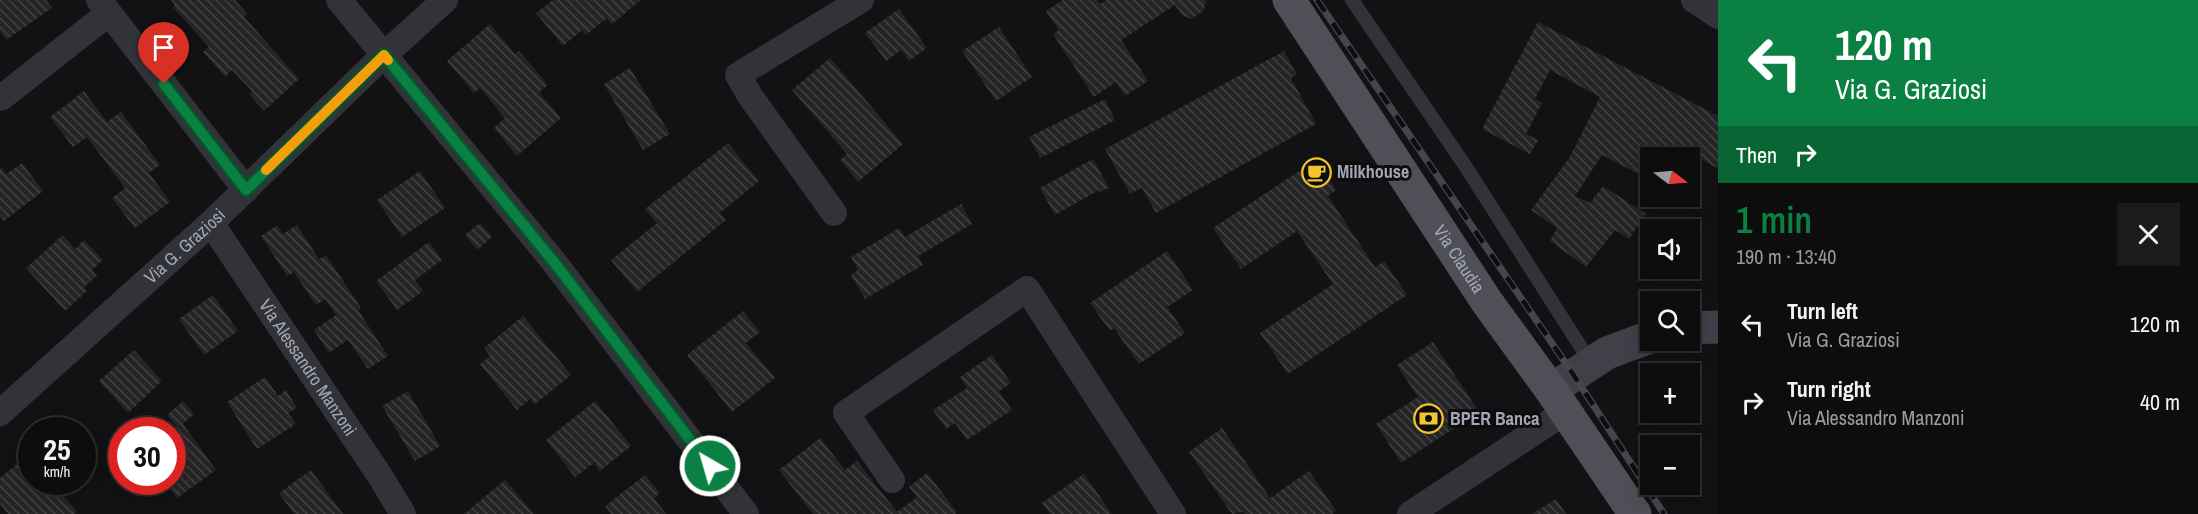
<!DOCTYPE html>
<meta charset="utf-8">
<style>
:root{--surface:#0e0d0e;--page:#1c1b1c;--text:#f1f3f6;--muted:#9b9c9e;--line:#2e2d2e;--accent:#0b8043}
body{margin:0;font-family:"Archivo Narrow",sans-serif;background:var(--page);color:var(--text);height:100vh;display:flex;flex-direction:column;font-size:22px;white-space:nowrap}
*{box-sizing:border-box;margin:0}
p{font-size:20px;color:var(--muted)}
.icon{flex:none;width:33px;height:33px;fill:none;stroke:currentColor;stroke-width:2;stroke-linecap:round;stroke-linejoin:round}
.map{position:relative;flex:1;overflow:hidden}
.side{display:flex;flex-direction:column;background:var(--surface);width:480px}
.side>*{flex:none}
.banner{background:#0b8043;color:#fff;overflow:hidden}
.needle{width:39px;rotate:106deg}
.buttons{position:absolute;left:1640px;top:147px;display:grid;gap:12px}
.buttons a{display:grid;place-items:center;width:60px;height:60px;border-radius:0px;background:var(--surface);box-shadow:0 3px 15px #0003,0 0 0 2px var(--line);font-size:30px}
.speed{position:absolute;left:18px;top:417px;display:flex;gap:12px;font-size:30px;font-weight:700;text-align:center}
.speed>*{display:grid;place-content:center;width:78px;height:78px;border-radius:50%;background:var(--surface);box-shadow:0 3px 15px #0003,0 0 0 2px var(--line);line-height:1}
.speed small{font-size:15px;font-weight:400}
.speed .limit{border:9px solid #d22;background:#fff;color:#111}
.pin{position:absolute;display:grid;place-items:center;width:51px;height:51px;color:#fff;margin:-62px -26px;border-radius:50% 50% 50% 0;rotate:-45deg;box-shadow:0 0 6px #0007}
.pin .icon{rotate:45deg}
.me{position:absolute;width:66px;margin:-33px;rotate:322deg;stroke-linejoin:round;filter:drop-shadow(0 0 4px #0008)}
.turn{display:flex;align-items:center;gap:21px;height:126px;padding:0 18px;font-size:27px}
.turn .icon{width:78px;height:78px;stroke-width:2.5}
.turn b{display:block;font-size:42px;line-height:51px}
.then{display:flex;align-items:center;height:57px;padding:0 18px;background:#0003;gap:12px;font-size:22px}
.round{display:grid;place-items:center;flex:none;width:63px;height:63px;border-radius:0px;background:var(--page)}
.headline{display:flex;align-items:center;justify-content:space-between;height:102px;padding:0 18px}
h1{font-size:36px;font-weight:600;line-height:45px;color:var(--accent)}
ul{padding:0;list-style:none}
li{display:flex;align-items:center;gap:18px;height:78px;padding:0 18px}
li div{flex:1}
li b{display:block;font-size:22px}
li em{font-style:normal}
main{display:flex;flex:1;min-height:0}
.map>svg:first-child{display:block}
.building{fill:url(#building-back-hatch)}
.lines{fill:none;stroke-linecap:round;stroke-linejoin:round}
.lane{stroke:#323338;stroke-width:14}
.street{stroke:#323338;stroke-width:26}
.secondary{stroke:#404148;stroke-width:33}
.primary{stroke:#4e4f57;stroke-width:33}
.rail-casing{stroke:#45464d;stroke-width:7}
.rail{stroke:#0d0c0e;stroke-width:4.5;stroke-dasharray:14;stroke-linecap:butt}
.route-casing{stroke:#07532c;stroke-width:15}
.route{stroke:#0b8043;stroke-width:10}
.slow{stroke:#f59e0b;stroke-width:10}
.labels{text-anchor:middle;stroke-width:6;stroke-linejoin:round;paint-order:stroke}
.poi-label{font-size:18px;font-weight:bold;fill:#a3a6b4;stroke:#0d0c0e;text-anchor:start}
.street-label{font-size:18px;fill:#a3a6b4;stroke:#0d0c0e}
</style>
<main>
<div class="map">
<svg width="1718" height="514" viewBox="0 0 1718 514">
<defs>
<pattern id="building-back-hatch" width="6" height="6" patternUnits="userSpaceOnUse" patternTransform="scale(1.5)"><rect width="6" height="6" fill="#252427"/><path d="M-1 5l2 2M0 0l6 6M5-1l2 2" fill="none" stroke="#424144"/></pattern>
</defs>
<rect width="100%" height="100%" fill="#121113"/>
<g class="building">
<polygon points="0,0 46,0 52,8 6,40 0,31"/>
<polygon points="171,0 235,0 247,14 244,17 299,79 264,111 249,94 252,91 232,70 225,77 203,52 209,47 173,7 175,5"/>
<polygon points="553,0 641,0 612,24 607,18 586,35 582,30 563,46 536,13"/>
<polygon points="1063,0 1097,0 1100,4 1106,0 1205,0 1206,2 1203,11 1191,19 1182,15 1175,5 1121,40 1148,81 1125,96 1116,82 1094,97 1053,34 1059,30 1046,11"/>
<polygon points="899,9 927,48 909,61 901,50 886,61 865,33"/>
<polygon points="1538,22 1718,116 1718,166 1717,168 1702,160 1689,185 1689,158 1650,158 1650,180 1602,155 1575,196 1590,203 1603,186 1646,214 1629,239 1615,230 1586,267 1550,241 1557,228 1531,210 1570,157 1600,97 1550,70 1535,99 1542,103 1526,134 1538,140 1530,154 1482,129"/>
<polygon points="490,24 515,54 519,51 548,85 539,92 561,118 517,156 494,128 505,118 480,88 474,93 447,61"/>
<polygon points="999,27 1032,77 996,101 962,51"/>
<polygon points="1284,51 1297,75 1291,78 1316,124 1156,213 1142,188 1130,194 1105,149"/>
<polygon points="830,58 903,144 858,182 840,160 847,154 792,90"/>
<polygon points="630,68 670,134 643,150 604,84"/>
<polygon points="84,91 107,122 121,112 160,165 149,173 170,202 135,228 112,198 125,188 87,137 73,147 50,117"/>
<polygon points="1105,99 1115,120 1040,158 1029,137"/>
<polygon points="728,143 759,181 720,213 726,220 637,292 611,260 657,223 645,209"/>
<polygon points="1093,159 1109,188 1100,192 1099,190 1055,215 1040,188"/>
<polygon points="1316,160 1336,190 1328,196 1375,267 1384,261 1407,295 1288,374 1260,333 1333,284 1297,231 1241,269 1213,228"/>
<polygon points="22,163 43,191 4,221 0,216 0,166 6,174"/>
<polygon points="420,171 445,208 402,237 377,200"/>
<polygon points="961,204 972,224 918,256 923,265 865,299 851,275 858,270 851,257 899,228 905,237"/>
<polygon points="480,223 492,237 477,250 465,235"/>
<polygon points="277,225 283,234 297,225 319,259 326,255 361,308 358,310 388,356 368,369 348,340 329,353 314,330 336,315 325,299 316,305 294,272 287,276 261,236"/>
<polygon points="63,235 75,249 84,240 103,260 92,270 97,276 84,287 87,291 65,311 26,268"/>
<polygon points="429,242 442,260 415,280 423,291 397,310 376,281"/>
<polygon points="1167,251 1193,290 1167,307 1185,333 1139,364 1114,328 1110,331 1090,303"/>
<polygon points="213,295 238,331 204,355 179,319"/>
<polygon points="743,311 760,332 746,343 775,378 732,412 687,355"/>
<polygon points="523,316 571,375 534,405 530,399 517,410 480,364 490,356 484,348"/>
<polygon points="1433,342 1479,412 1401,463 1376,424 1418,397 1397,365"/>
<polygon points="134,350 162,381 128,413 99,381"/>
<polygon points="992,355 1011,383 999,391 1012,410 967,440 955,423 946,429 933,410 967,388 960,377"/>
<polygon points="265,377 278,396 286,390 297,408 288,413 296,424 257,449 227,402"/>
<polygon points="408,391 440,446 415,461 382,406"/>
<polygon points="183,401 194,414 183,424 216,470 177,498 165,482 172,482 172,431 177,427 167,415"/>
<polygon points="595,401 631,446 600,471 594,463 575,477 546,440"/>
<polygon points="1222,428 1270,498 1309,471 1336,511 1332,514 1245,514 1243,512 1232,514 1189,452"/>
<polygon points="820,438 845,470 857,461 897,512 917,497 909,487 927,473 957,512 955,514 813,514 779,470"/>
<polygon points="29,454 32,457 32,482 52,482 77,512 75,514 8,514 0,504 0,478"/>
<polygon points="311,470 343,514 294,514 279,493"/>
<polygon points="1084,474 1112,514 1050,514 1042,503"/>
<polygon points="645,475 660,493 654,498 666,514 611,514 605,506"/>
<polygon points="505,480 534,514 464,514"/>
<polygon points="1556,499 1566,514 1532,514"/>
</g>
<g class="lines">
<polyline class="lane" points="1352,0 1466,167 1591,363"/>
<g class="street">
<polyline points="99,0 246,190"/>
<polyline points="339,0 554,262 746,514"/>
<polyline points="1694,0 1718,16"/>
<polyline points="1,98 109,13"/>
<polyline points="834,213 750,96 738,75 861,0"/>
<path id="s1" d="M211 223 380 476 403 514"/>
<path id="s2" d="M0 413 211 223 384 55 445 0"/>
<polyline points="892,480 846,413 1027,289 1173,514"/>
<polyline points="1410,514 1565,412"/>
</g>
<g class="secondary">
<polyline points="1689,328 1718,327"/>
<polyline points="1551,390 1607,353 1650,337"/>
</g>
<path class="primary" id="s3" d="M1289 0 1487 302 1551 390 1635 514"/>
<defs>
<polyline id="rail" points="1317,0 1573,374 1664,514"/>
</defs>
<use href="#rail" class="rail-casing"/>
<use href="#rail" class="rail"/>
</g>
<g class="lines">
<defs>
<polyline id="route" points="164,84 246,190 384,55 554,262 710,466"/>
</defs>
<use href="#route" class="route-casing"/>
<use href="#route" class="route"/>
<polyline class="slow" points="266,170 384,55 388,60"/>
</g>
<defs>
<symbol id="cafe-ring" viewBox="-11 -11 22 22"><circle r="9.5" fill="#0d0c0e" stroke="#f2c62b" stroke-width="1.5"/><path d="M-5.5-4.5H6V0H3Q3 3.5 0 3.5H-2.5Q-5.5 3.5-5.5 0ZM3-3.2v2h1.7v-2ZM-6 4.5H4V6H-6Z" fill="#f2c62b"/></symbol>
<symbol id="bank-ring" viewBox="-11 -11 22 22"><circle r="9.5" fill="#0d0c0e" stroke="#f2c62b" stroke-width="1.5"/><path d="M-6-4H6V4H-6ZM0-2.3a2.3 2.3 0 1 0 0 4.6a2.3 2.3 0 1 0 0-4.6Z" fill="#f2c62b"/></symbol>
</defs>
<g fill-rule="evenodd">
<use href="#cafe-ring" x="1300" y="156" width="33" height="33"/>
<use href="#bank-ring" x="1412" y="402" width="33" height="33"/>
</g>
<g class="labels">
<g class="poi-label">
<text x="1337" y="178">Milkhouse</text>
<text x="1450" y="425">BPER Banca</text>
</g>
<g class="street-label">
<text dy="6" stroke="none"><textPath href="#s2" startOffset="249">Via G. Graziosi</textPath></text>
<text dy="6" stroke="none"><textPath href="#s3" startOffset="310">Via Claudia</textPath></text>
<text dy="6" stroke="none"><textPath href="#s1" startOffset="174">Via Alessandro Manzoni</textPath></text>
</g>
</g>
</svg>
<div class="buttons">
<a><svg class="needle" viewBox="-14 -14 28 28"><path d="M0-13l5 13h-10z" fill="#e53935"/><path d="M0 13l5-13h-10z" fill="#9b9c9e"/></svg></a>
<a><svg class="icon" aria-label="sound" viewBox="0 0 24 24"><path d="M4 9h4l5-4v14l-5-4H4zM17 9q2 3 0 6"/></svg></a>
<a><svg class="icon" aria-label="search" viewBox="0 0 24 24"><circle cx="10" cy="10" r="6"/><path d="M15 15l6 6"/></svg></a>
<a>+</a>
<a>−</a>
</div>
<div class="speed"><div>25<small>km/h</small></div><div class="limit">30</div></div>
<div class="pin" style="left:164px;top:84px;background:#d93025"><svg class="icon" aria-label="arrive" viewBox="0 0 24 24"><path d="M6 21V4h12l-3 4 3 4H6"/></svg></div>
<svg class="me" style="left:710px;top:466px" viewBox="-20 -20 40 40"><circle r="17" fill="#0b8043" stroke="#fff" stroke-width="3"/><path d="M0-11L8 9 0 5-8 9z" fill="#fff"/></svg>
</div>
<section class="side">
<div class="banner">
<div class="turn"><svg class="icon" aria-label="left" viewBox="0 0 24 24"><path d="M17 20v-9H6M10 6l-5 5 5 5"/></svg><div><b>120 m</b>Via G. Graziosi</div></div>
<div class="then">Then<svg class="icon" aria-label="right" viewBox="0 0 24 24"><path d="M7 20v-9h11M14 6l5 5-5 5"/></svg></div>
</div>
<div class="headline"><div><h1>1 min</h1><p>190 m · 13:40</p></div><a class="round"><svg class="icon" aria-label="close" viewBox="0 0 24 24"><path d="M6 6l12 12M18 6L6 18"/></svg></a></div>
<ul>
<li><svg class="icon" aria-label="left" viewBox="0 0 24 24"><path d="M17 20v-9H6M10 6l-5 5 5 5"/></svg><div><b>Turn left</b><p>Via G. Graziosi</p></div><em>120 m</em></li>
<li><svg class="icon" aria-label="right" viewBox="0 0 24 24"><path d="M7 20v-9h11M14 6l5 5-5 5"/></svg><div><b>Turn right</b><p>Via Alessandro Manzoni</p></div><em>40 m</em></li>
</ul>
</section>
</main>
